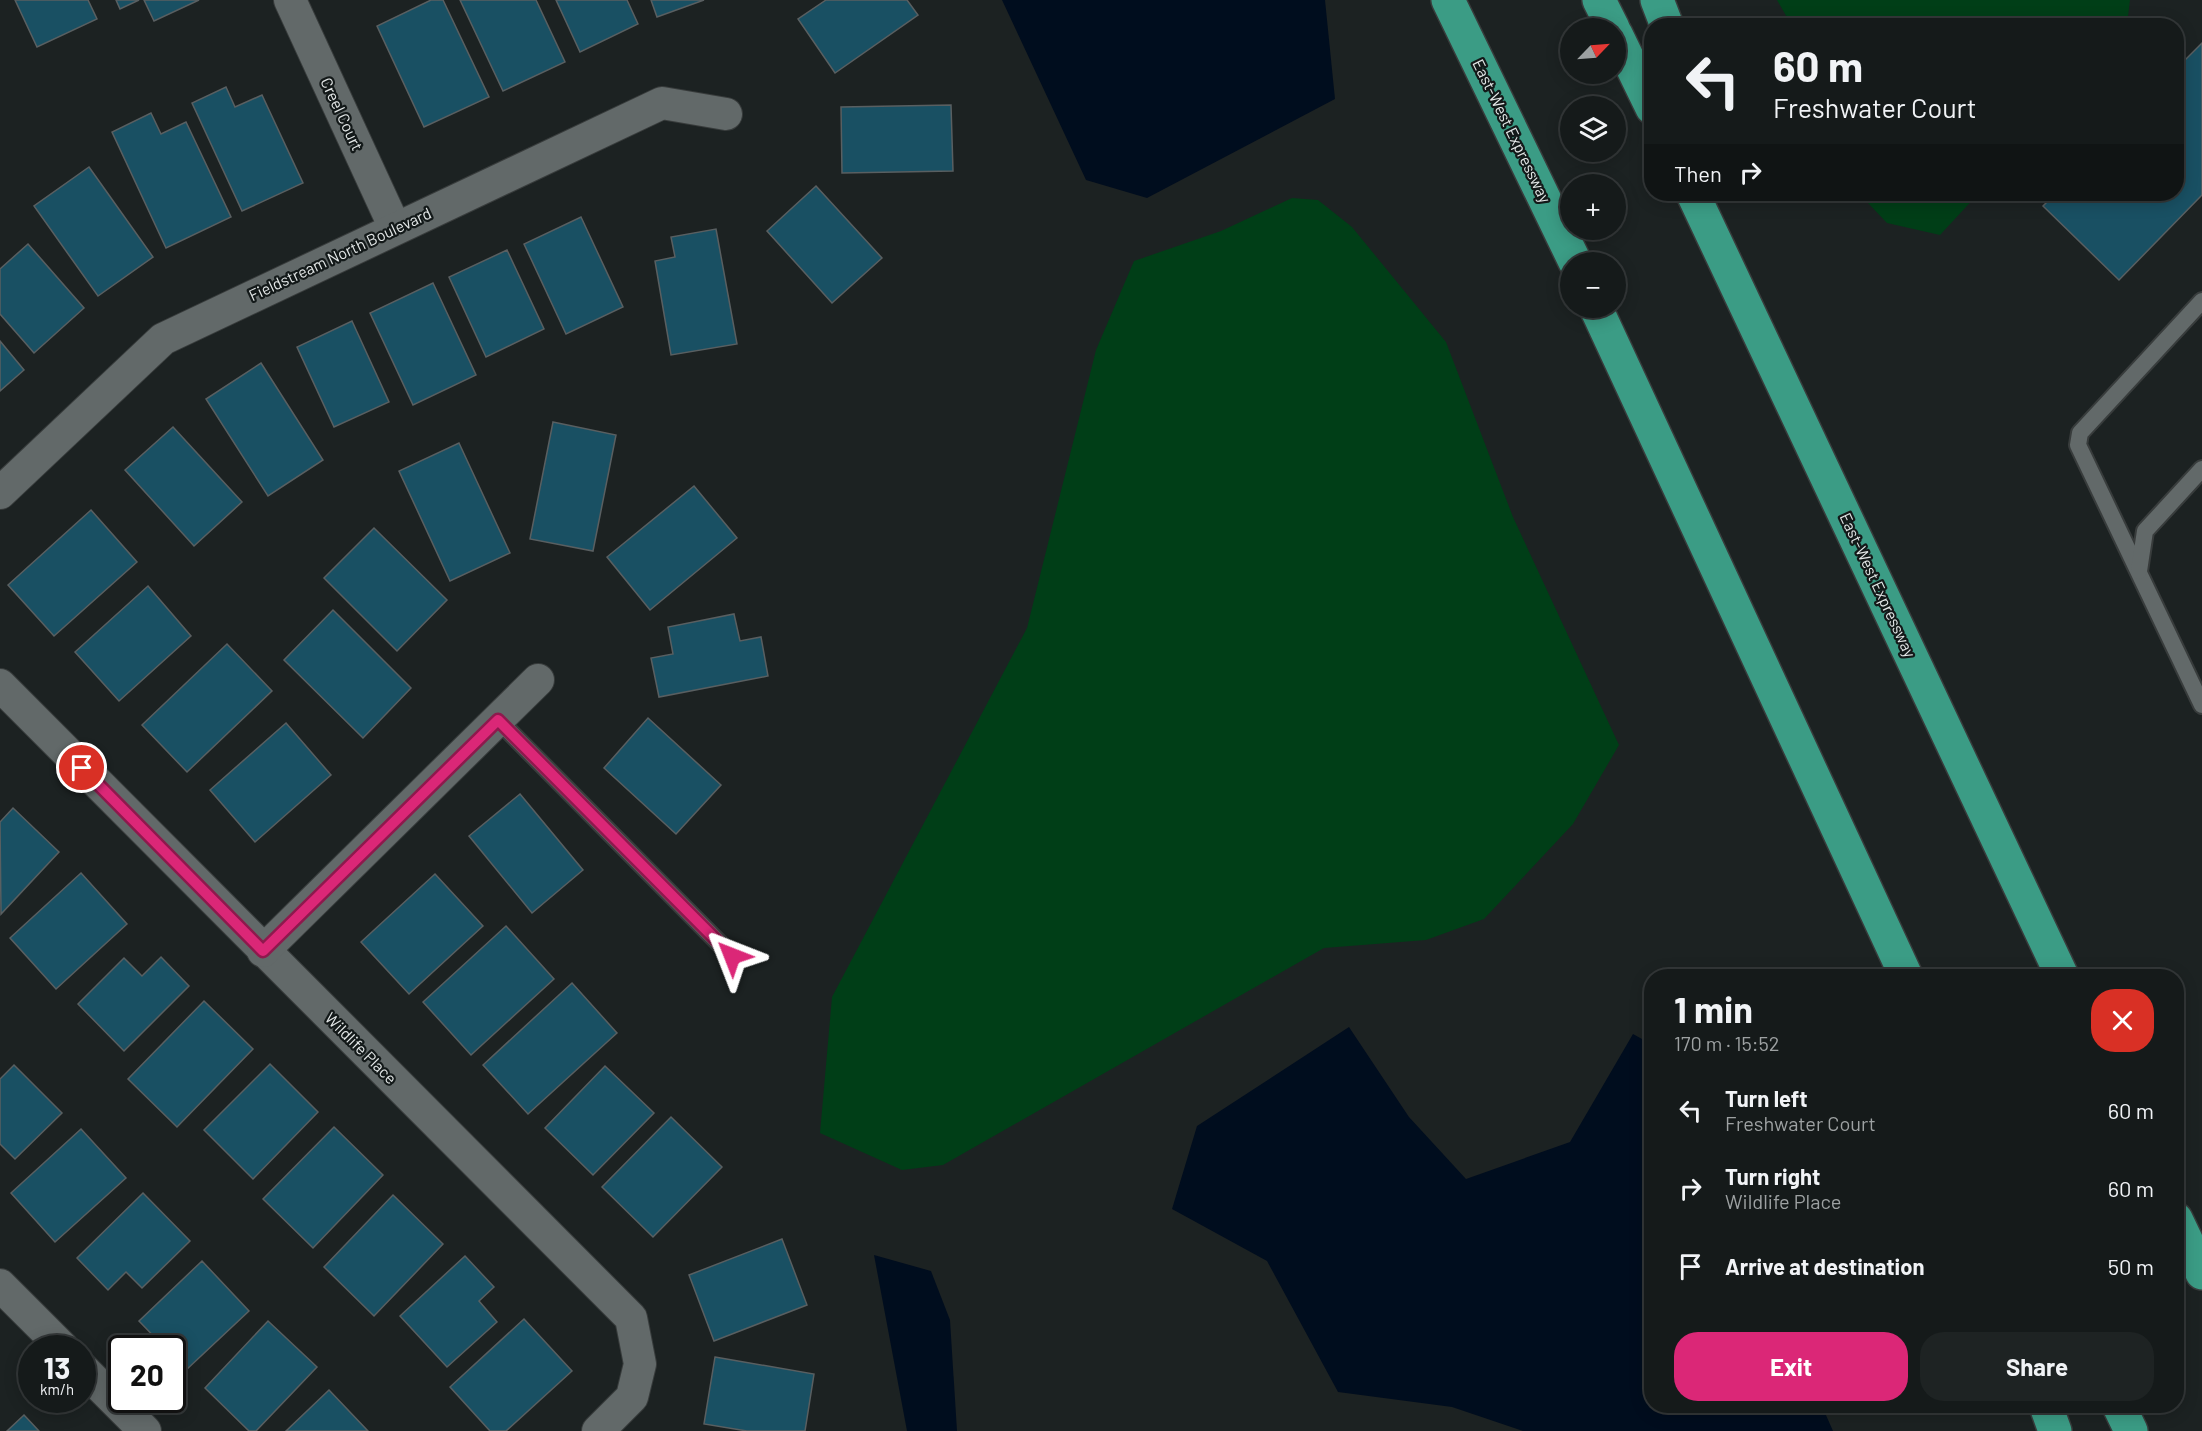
<!DOCTYPE html>
<meta charset="utf-8">
<style>
:root{--surface:#151a1a;--page:#1e2323;--text:#f1f3f6;--muted:#9da1a2;--line:#343839;--accent:#db2777}
body{margin:0;font-family:Barlow,sans-serif;background:var(--page);color:var(--text);height:100vh;display:flex;flex-direction:column;font-size:22px;white-space:nowrap}
*{box-sizing:border-box;margin:0}
p{font-size:20px;color:var(--muted)}
.icon{flex:none;width:33px;height:33px;fill:none;stroke:currentColor;stroke-width:2;stroke-linecap:round;stroke-linejoin:round}
.map{position:relative;flex:1;overflow:hidden}
.side{position:absolute;left:1644px;top:969px;width:540px;height:444px;display:flex;flex-direction:column;background:var(--surface);border-radius:24px;box-shadow:0 3px 15px #0003,0 0 0 2px var(--line)}
.side>*{flex:none}
.guide{position:absolute;left:1644px;top:18px;width:540px;height:183px;border-radius:24px;box-shadow:0 3px 15px #0003,0 0 0 2px var(--line);background:#151a1a;color:var(--text);overflow:hidden}
.needle{width:39px;rotate:65deg}
.buttons{position:absolute;left:1560px;top:18px;display:grid;gap:12px}
.buttons a{display:grid;place-items:center;width:66px;height:66px;border-radius:50%;background:var(--surface);box-shadow:0 3px 15px #0003,0 0 0 2px var(--line);font-size:30px}
.speed{position:absolute;left:18px;top:1335px;display:flex;gap:12px;font-size:30px;font-weight:700;text-align:center}
.speed>*{display:grid;place-content:center;width:78px;height:78px;border-radius:50%;background:var(--surface);box-shadow:0 3px 15px #0003,0 0 0 2px var(--line);line-height:1}
.speed small{font-size:15px;font-weight:400}
.speed .limit{border:3px solid #111;border-radius:9px;background:#fff;color:#111}
.pin{position:absolute;display:grid;place-items:center;width:51px;height:51px;color:#fff;margin:-26px;border:3px solid #fff;border-radius:50%;box-shadow:0 2px 6px #0007}
.me{position:absolute;width:66px;margin:-33px;rotate:315deg;stroke-linejoin:round;filter:drop-shadow(0 0 4px #0008)}
.turn{display:flex;align-items:center;gap:21px;height:126px;padding:0 30px;font-size:27px}
.turn .icon{width:78px;height:78px;stroke-width:2.5}
.turn b{display:block;font-size:42px;line-height:51px}
.then{display:flex;align-items:center;height:57px;padding:0 30px;background:#0003;gap:12px;font-size:22px}
.round{display:grid;place-items:center;flex:none;width:63px;height:63px;border-radius:24px;background:var(--page)}
.head{display:flex;align-items:center;justify-content:space-between;height:102px;padding:0 30px}
h1{font-size:36px;font-weight:700;line-height:45px}
.primary-button{display:flex;gap:12px;margin-top:auto;padding:12px 30px}
.primary-button a{flex:1;height:69px;border-radius:24px;background:var(--accent);color:#fff;font-size:24px;font-weight:700;line-height:69px;text-align:center}
.primary-button a+a{background:var(--page);color:var(--text)}
ul{padding:0;list-style:none}
li{display:flex;align-items:center;gap:18px;height:78px;padding:0 30px}
li div{flex:1}
li b{display:block;font-size:22px}
li em{font-style:normal}
.map>svg:first-child{display:block}
.green{fill:#003e17}
.water{fill:#000d1e}
.building{fill:#195063;stroke:#595f61;stroke-width:1.5}
.lines{fill:none;stroke-linecap:round;stroke-linejoin:round}
.lane-casing{stroke:#383c3c;stroke-width:20}
.street-casing{stroke:#383c3c;stroke-width:34}
.highway-casing{stroke:#383c3c;stroke-width:36}
.lane{stroke:#626969;stroke-width:16}
.street{stroke:#626969;stroke-width:32}
.highway{stroke:#3b9c85;stroke-width:33}
.route-casing{stroke:#8e194d;stroke-width:15}
.route{stroke:#db2777;stroke-width:10}
.labels{text-anchor:middle;stroke-width:4.5;stroke-linejoin:round;paint-order:stroke}
.street-label{font-size:16px;fill:#e4e8e8;stroke:#131919}
</style>
<div class="map">
<svg width="2202" height="1431" viewBox="0 0 2202 1431">
<rect width="100%" height="100%" fill="#1c2222"/>
<g class="green">
<polygon points="1777,0 2130,0 2127,25 1792,26"/>
<polygon points="1864,194 1978,194 1940,235 1887,223 1868,203"/>
<polygon points="1292,198 1318,200 1352,227 1446,342 1513,517 1619,745 1573,824 1484,919 1426,940 1324,948 943,1165 902,1170 820,1133 832,997 1027,628 1096,350 1134,261 1221,231"/>
</g>
<g class="water">
<polygon points="1002,0 1325,0 1335,99 1147,198 1086,180"/>
<polygon points="1349,1027 1409,1117 1466,1179 1570,1142 1633,1034 1651,1044 1652,1406 1822,1406 1833,1431 1523,1431 1452,1407 1338,1392 1267,1261 1172,1209 1197,1126"/>
<polygon points="874,1255 931,1271 950,1320 957,1431 907,1431"/>
</g>
<g class="building">
<polygon points="15,0 88,0 97,19 37,47"/>
<polygon points="116,0 139,0 120,9"/>
<polygon points="144,0 199,0 154,21"/>
<polygon points="431,0 443,0 489,97 424,127 377,26"/>
<polygon points="460,0 536,0 565,62 503,91"/>
<polygon points="556,0 627,0 638,24 580,52"/>
<polygon points="651,0 704,0 657,17"/>
<polygon points="826,0 907,0 918,15 835,73 798,19"/>
<polygon points="2202,43 2202,195 2119,280 2043,206 2055,194 2176,194 2176,69"/>
<polygon points="226,87 235,107 262,95 303,183 242,211 192,103"/>
<polygon points="951,105 953,171 842,173 841,107"/>
<polygon points="151,113 161,134 186,122 231,217 166,248 112,132"/>
<polygon points="89,167 153,257 98,296 34,206"/>
<polygon points="816,186 882,258 832,303 767,231"/>
<polygon points="581,217 623,307 566,334 524,244"/>
<polygon points="716,229 737,344 671,355 655,261 675,257 671,237"/>
<polygon points="28,244 84,308 34,353 0,314 0,269"/>
<polygon points="507,250 544,329 486,357 449,277"/>
<polygon points="433,283 476,375 413,405 370,313"/>
<polygon points="352,321 389,402 334,427 297,347"/>
<polygon points="0,341 24,370 0,391"/>
<polygon points="261,363 323,460 268,496 206,399"/>
<polygon points="553,422 616,435 593,551 530,539"/>
<polygon points="173,427 242,502 194,546 125,470"/>
<polygon points="459,443 510,553 450,581 399,471"/>
<polygon points="694,486 737,538 650,610 607,557"/>
<polygon points="91,510 137,562 54,636 8,585"/>
<polygon points="374,528 447,600 397,651 324,578"/>
<polygon points="148,586 191,636 119,701 75,652"/>
<polygon points="333,610 411,688 363,738 284,660"/>
<polygon points="734,614 740,641 761,637 768,676 659,697 651,658 673,654 668,627"/>
<polygon points="227,644 272,691 187,772 142,725"/>
<polygon points="648,718 721,785 676,834 604,768"/>
<polygon points="286,723 331,775 255,842 210,790"/>
<polygon points="520,794 583,870 532,913 469,836"/>
<polygon points="13,808 59,852 1,914 0,822"/>
<polygon points="81,873 127,924 56,989 10,938"/>
<polygon points="435,874 483,926 409,994 361,942"/>
<polygon points="506,926 554,979 471,1055 423,1002"/>
<polygon points="161,957 189,986 124,1051 78,1004 124,958 142,976"/>
<polygon points="572,983 617,1033 528,1114 483,1065"/>
<polygon points="204,1001 253,1049 177,1127 128,1079"/>
<polygon points="270,1064 318,1112 253,1179 204,1130"/>
<polygon points="14,1065 62,1113 15,1159 0,1144 0,1079"/>
<polygon points="605,1066 654,1113 593,1175 545,1128"/>
<polygon points="671,1117 722,1167 653,1237 602,1187"/>
<polygon points="334,1127 383,1175 313,1248 263,1199"/>
<polygon points="81,1129 126,1178 55,1242 11,1193"/>
<polygon points="143,1193 190,1241 142,1288 126,1272 108,1290 77,1258"/>
<polygon points="393,1195 443,1244 374,1316 324,1267"/>
<polygon points="782,1239 807,1305 714,1341 689,1275"/>
<polygon points="465,1256 494,1287 479,1301 497,1322 447,1367 400,1316"/>
<polygon points="202,1261 249,1311 185,1371 172,1357 172,1348 165,1348 139,1321"/>
<polygon points="524,1319 572,1371 506,1431 490,1431 450,1387"/>
<polygon points="268,1321 317,1367 256,1431 249,1431 205,1388"/>
<polygon points="715,1357 814,1374 805,1431 747,1431 704,1424"/>
<polygon points="329,1390 368,1431 286,1431"/>
<polygon points="24,1415 39,1431 7,1431"/>
</g>
<g class="lines">
<defs>
<g id="lane">
<polyline points="2202,301 2080,433 2078,445 2202,705"/>
<polyline points="2139,571 2145,531 2202,469"/>
<polyline points="498,720 732,956"/>
</g>
<g id="street">
<polyline points="290,0 395,228"/>
<polyline points="0,493 163,339 662,103 726,114"/>
<polyline points="0,685 631,1318 640,1364 632,1397 598,1431"/>
<polyline points="263,951 538,680"/>
<polyline points="0,1285 63,1348"/>
<polyline points="82,1368 145,1431"/>
</g>
<g id="highway">
<polyline points="1448,0 1575,262"/>
<polyline points="1599,0 1613,28"/>
<polyline points="1657,0 1667,26"/>
<polyline points="1616,34 1652,108"/>
<polyline points="1693,194 2062,976"/>
<polyline points="1596,308 1906,976"/>
<polyline points="2176,1219 2202,1273"/>
<polyline points="2046,1406 2055,1431"/>
<polyline points="2119,1406 2131,1431"/>
</g>
</defs>
<use href="#lane" class="lane-casing"/>
<use href="#street" class="street-casing"/>
<use href="#highway" class="highway-casing"/>
<use href="#lane" class="lane"/>
<use href="#street" class="street"/>
<use href="#highway" class="highway"/>
</g>
<g class="lines">
<defs>
<polyline id="route" points="82,768 263,951 498,720 732,956"/>
</defs>
<use href="#route" class="route-casing"/>
<use href="#route" class="route"/>
</g>
<g class="labels">
<g class="street-label">
<text transform="translate(342 114) rotate(65)" y="6">Creel Court</text>
<text transform="translate(1512 131) rotate(64)" y="6">East-West Expressway</text>
<text transform="translate(340 254) rotate(-25)" y="6">Fieldstream North Boulevard</text>
<text transform="translate(1878 585) rotate(65)" y="6">East-West Expressway</text>
<text transform="translate(361 1048) rotate(45)" y="6">Wildlife Place</text>
</g>
</g>
</svg>
<div class="buttons">
<a><svg class="needle" viewBox="-14 -14 28 28"><path d="M0-13l5 13h-10z" fill="#e53935"/><path d="M0 13l5-13h-10z" fill="#9da1a2"/></svg></a>
<a><svg class="icon" aria-label="layers" viewBox="0 0 24 24"><path d="M12 4l9 5-9 5-9-5zM3 14l9 5 9-5"/></svg></a>
<a>+</a>
<a>−</a>
</div>
<div class="speed"><div>13<small>km/h</small></div><div class="limit">20</div></div>
<div class="pin" style="left:82px;top:768px;background:#d93025"><svg class="icon" aria-label="arrive" viewBox="0 0 24 24"><path d="M6 21V4h12l-3 4 3 4H6"/></svg></div>
<svg class="me" style="left:732px;top:956px" viewBox="-20 -20 40 40"><path d="M0-17L14 15 0 8-14 15z" fill="#db2777" stroke="#fff" stroke-width="4"/></svg>
<div class="guide">
<div class="turn"><svg class="icon" aria-label="left" viewBox="0 0 24 24"><path d="M17 20v-9H6M10 6l-5 5 5 5"/></svg><div><b>60 m</b>Freshwater Court</div></div>
<div class="then">Then<svg class="icon" aria-label="right" viewBox="0 0 24 24"><path d="M7 20v-9h11M14 6l5 5-5 5"/></svg></div>
</div>
<section class="side">
<div class="head"><div><h1>1 min</h1><p>170 m · 15:52</p></div><a class="round" style="background:#d93025;color:#fff"><svg class="icon" aria-label="close" viewBox="0 0 24 24"><path d="M6 6l12 12M18 6L6 18"/></svg></a></div>
<ul>
<li><svg class="icon" aria-label="left" viewBox="0 0 24 24"><path d="M17 20v-9H6M10 6l-5 5 5 5"/></svg><div><b>Turn left</b><p>Freshwater Court</p></div><em>60 m</em></li>
<li><svg class="icon" aria-label="right" viewBox="0 0 24 24"><path d="M7 20v-9h11M14 6l5 5-5 5"/></svg><div><b>Turn right</b><p>Wildlife Place</p></div><em>60 m</em></li>
<li><svg class="icon" aria-label="arrive" viewBox="0 0 24 24"><path d="M6 21V4h12l-3 4 3 4H6"/></svg><div><b>Arrive at destination</b></div><em>50 m</em></li>
</ul>
<div class="primary-button"><a>Exit</a><a>Share</a></div>
</section>
</div>
